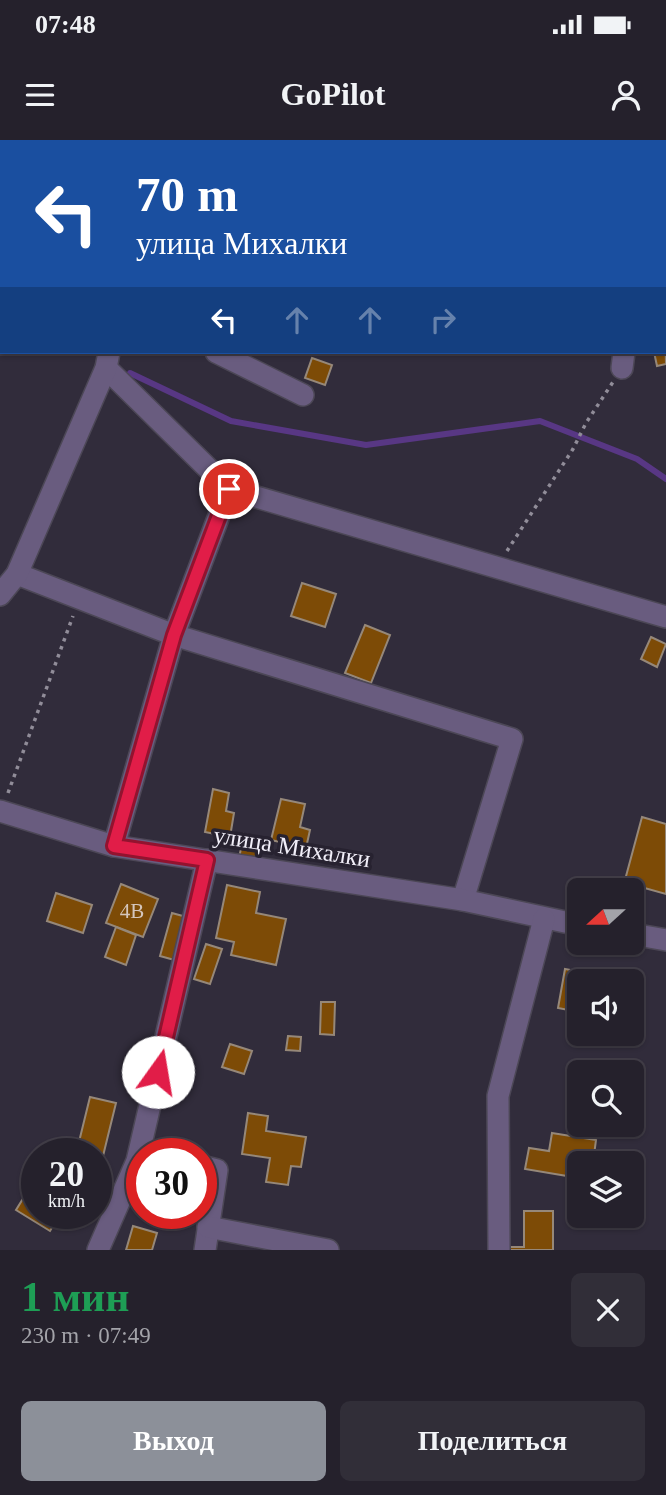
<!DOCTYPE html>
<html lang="ru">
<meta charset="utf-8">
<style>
:root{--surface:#25212c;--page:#312e38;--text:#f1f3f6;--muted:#a3a3a9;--line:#423e48;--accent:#8c9099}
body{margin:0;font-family:"Times New Roman",serif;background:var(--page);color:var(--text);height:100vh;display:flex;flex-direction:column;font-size:26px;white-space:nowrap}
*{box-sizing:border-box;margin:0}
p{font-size:23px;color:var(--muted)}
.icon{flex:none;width:38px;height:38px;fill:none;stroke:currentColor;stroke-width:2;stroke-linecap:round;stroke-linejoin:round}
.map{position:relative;height:1110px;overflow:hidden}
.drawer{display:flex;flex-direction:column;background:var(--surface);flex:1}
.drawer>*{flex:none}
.guide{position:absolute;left:0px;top:0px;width:667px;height:214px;box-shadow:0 2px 5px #0004,0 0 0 2px var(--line);background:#1a4fa0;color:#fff;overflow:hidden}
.needle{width:46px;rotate:249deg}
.buttons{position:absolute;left:567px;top:738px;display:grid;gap:14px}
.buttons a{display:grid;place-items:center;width:77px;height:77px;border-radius:10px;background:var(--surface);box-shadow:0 2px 5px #0004,0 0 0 2px var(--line);font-size:35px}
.speed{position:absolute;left:21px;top:998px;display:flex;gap:14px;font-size:35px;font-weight:700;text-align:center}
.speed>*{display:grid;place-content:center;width:91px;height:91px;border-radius:50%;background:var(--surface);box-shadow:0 2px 5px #0004,0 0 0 2px var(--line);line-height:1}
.speed small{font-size:18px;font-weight:400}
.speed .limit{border:10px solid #d22;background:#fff;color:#111}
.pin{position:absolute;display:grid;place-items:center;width:60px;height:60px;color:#fff;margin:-30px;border:4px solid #fff;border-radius:50%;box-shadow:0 2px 7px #0007}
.me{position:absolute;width:77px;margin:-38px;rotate:13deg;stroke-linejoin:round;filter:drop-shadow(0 0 5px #0008)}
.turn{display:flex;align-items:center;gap:24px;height:147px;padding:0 21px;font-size:32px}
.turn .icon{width:91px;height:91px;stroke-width:2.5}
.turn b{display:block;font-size:49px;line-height:60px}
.lanes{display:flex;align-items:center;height:66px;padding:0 21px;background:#0003;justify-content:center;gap:35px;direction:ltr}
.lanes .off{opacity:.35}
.round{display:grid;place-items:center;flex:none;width:74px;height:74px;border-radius:10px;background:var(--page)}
.summary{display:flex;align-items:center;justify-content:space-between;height:119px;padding:0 21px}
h1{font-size:42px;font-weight:700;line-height:52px;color:#1e9e55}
.primary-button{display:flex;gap:14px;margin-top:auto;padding:14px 21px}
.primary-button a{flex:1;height:80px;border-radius:10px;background:var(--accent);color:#fff;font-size:28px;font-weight:700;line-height:80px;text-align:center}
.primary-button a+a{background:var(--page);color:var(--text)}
.status{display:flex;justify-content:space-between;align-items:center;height:49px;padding:0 35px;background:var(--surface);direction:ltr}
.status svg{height:19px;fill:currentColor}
header{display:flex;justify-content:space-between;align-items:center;height:91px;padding:0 21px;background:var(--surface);font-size:32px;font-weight:700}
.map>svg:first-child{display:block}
.forest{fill:#7354a3}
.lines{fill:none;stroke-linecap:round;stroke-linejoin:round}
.stream{stroke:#583784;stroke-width:6}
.building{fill:#7d4b06;stroke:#968879;stroke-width:2}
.minor-casing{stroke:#4c4756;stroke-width:24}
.path{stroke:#918d99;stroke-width:3.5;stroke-dasharray:3.5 5;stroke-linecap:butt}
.minor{stroke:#695c7f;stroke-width:21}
.route-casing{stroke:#92132f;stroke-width:18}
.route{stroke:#e11d48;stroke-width:12}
.labels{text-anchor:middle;stroke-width:7;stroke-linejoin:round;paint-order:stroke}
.number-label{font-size:21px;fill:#d5c6bc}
.street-label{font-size:24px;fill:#f2eff9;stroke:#272230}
</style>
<div class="status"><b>07:48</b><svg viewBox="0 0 49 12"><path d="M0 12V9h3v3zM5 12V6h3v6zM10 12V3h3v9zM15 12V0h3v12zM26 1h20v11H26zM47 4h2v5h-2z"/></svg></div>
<header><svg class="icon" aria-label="menu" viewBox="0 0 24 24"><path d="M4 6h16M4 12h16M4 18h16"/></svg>GoPilot<svg class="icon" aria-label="person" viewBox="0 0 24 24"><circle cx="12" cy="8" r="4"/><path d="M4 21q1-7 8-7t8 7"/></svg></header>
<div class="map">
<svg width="666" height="1110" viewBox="0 0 666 1110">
<rect width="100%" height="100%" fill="#312c3b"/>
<polygon class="forest" points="160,0 337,0 338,2 163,2"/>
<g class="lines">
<g class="stream">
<polyline points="0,186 2,186"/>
<polyline points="130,233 231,281 366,305 540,281 637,319 666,339"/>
</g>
</g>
<g class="building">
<polygon points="0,0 35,0 2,2 2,13"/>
<rect x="520" y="0" width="49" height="2"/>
<polygon points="665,192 666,224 657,226 654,212 665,212"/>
<polygon points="312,218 332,225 325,245 305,238"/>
<polygon points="302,443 336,454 325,487 291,476"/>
<polygon points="365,485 390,495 371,543 345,533"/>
<polygon points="651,497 666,504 657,527 641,519"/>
<polygon points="213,649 229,653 226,671 234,673 230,697 205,692"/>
<polygon points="281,659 305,664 300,687 310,690 306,708 271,700"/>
<polygon points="642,677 666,684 666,754 641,747 632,783 632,751 622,751"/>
<polygon points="244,694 263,698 259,722 239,718"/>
<polygon points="121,744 158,759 143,797 106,783"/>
<polygon points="227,745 260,752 256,773 286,779 276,825 231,815 234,802 216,798"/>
<polygon points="56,753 92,765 83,793 47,781"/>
<polygon points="172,773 190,778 178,821 160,816"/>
<polygon points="116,787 136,795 126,825 105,817"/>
<polygon points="206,804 222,809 210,844 194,839"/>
<polygon points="565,829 598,835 596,842 579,842 579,872 558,868"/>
<polygon points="321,862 335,862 334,895 320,894"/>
<polygon points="288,896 301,897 300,911 286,910"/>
<polygon points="230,904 252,911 244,934 222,927"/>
<polygon points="90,957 116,963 103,1016 77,1010"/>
<polygon points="248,973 268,976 266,991 306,997 301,1027 291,1026 288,1045 266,1042 270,1018 242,1014"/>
<polygon points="552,993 596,1000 594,1015 604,1017 603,1024 579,1024 579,1038 525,1029 529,1008 549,1011"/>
<polygon points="37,1036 37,1073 74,1073 66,1085 57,1080 50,1091 16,1070"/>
<polygon points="524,1071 553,1071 553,1110 503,1110 503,1107 524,1107"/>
<polygon points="133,1086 157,1093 152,1110 126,1110"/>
</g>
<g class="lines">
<defs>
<g id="minor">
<polyline points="111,0 113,2"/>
<polyline points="0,68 2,69"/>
<polyline points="665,162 666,161"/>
<polyline points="216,212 303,255"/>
<polyline points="106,228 229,349 666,477"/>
<polyline points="622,228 624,212"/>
<polyline points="229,349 174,495 512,599 463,760"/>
<polyline points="17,434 174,495 114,706"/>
<polyline points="0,455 17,434 106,228 109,212"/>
<polyline points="0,671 114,706 463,760 579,785"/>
<polyline points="632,794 666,800"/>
<polyline points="201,1026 217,1030 205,1110"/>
<polyline points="208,1087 328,1110"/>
<polyline points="98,1110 137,1021 207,720"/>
<polyline points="499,1110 498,956 544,779"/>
</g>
</defs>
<use href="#minor" class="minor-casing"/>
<g class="path">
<polyline points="507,411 573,309 586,283 613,242"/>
<polyline points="8,653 73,476"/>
</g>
<use href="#minor" class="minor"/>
</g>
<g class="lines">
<defs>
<polyline id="route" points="158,932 207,720 114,706 174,495 229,349"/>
</defs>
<use href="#route" class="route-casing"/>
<use href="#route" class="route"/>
</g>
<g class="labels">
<g class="number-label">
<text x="132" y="778">4В</text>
</g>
<g class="street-label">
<text transform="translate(292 707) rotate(9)" y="8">улица Михалки</text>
</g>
</g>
</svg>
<div class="buttons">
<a><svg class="needle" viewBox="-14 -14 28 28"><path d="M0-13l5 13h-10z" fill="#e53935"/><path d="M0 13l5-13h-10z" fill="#a3a3a9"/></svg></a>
<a><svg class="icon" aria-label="sound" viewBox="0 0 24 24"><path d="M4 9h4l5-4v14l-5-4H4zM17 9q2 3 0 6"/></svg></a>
<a><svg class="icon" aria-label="search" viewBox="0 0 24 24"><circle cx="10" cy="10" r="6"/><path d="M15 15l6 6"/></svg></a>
<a><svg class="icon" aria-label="layers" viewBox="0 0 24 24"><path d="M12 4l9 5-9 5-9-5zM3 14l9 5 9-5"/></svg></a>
</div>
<div class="speed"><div>20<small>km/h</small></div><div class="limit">30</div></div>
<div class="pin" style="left:229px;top:349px;background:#d93025"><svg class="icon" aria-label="arrive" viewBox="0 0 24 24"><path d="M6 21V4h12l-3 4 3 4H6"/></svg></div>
<svg class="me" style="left:158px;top:932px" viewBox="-20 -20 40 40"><circle r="19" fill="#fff"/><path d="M0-13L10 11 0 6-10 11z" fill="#e11d48"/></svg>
<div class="guide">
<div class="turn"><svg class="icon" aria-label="left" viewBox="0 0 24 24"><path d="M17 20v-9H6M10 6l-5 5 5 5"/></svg><div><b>70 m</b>улица Михалки</div></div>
<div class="lanes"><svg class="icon" aria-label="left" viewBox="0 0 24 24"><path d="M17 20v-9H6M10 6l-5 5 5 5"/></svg><svg class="icon off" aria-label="ahead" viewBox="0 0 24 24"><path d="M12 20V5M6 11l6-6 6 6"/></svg><svg class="icon off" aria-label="ahead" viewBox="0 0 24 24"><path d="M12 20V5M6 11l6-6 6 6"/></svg><svg class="icon off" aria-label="right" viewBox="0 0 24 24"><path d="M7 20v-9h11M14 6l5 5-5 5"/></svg></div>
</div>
</div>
<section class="drawer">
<div class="summary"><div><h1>1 мин</h1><p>230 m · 07:49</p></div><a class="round"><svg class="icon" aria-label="close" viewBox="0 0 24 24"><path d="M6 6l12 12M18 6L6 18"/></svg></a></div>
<div class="primary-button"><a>Выход</a><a>Поделиться</a></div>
</section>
